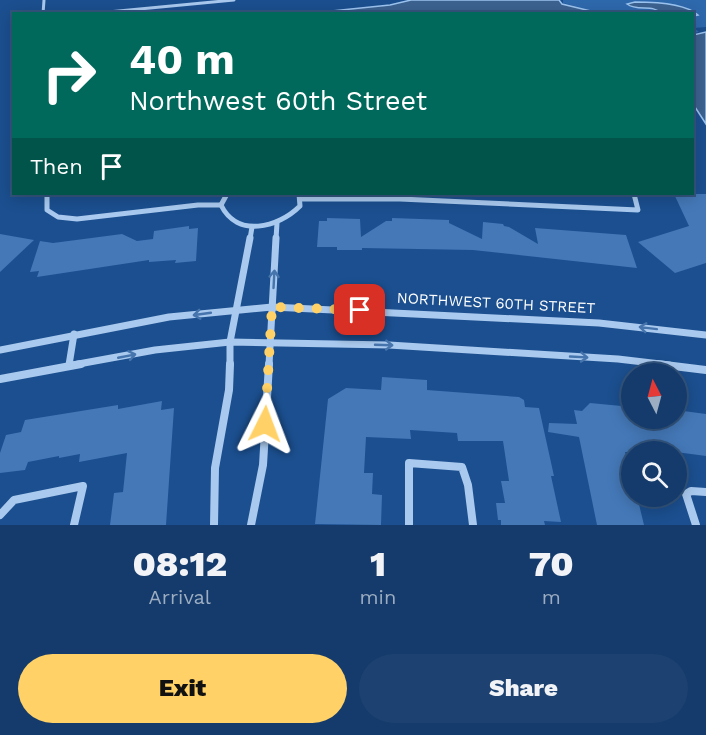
<!DOCTYPE html>
<style>
:root{--surface:#143b6b;--page:#1d4271;--text:#f1f3f6;--muted:#9dadc1;--line:#33557e;--accent:#ffd166}
body{margin:0;font-family:"Work Sans",sans-serif;background:var(--page);color:var(--text);height:100vh;display:flex;flex-direction:column;font-size:22px;white-space:nowrap}
*{box-sizing:border-box;margin:0}
p{font-size:20px;color:var(--muted)}
.icon{flex:none;width:33px;height:33px;fill:none;stroke:currentColor;stroke-width:2;stroke-linecap:round;stroke-linejoin:round}
.map{position:relative;height:525px;overflow:hidden}
.panel{display:flex;flex-direction:column;background:var(--surface);flex:1}
.panel>*{flex:none}
.top-card{position:absolute;left:12px;top:12px;width:682px;height:183px;border-radius:0px;box-shadow:0 3px 15px #0003,0 0 0 2px var(--line);background:#00695c;color:#fff;overflow:hidden}
.needle{width:39px;rotate:354deg}
.fabs{position:absolute;left:621px;top:363px;display:grid;gap:12px}
.fabs a{display:grid;place-items:center;width:66px;height:66px;border-radius:50%;background:var(--surface);box-shadow:0 3px 15px #0003,0 0 0 2px var(--line);font-size:30px}
.pin{position:absolute;display:grid;place-items:center;width:51px;height:51px;color:#fff;margin:-26px;border-radius:12px;box-shadow:0 3px 9px #0006}
.me{position:absolute;width:66px;margin:-33px;rotate:3deg;stroke-linejoin:round;filter:drop-shadow(0 0 4px #0008)}
.turn{display:flex;align-items:center;gap:21px;height:126px;padding:0 18px;font-size:27px}
.turn .icon{width:78px;height:78px;stroke-width:2.5}
.turn b{display:block;font-size:42px;line-height:51px}
.then{display:flex;align-items:center;height:57px;padding:0 18px;background:#0003;gap:12px;font-size:22px}
.eta{display:flex;justify-content:space-evenly;align-items:center;height:102px;text-align:center}
.eta b{font-size:36px;font-weight:800;line-height:42px}
.cta{display:flex;gap:12px;margin-top:auto;padding:12px 18px}
.cta a{flex:1;height:69px;border-radius:36px;background:var(--accent);color:#111;font-size:24px;font-weight:800;line-height:69px;text-align:center}
.cta a+a{background:var(--page);color:var(--text)}
.map>svg:first-child{display:block}
.green{fill:#2e69ad}
.water{fill:#3c6290;stroke:#9cc4f0;stroke-width:1.5}
.building{fill:#4478b7}
.lines{fill:none;stroke-linecap:round;stroke-linejoin:round}
.minor-far3{stroke:#a9c9ee;stroke-width:3}
.minor-far2{stroke:#a9c9ee;stroke-width:5}
.minor-far1{stroke:#a9c9ee;stroke-width:7}
.minor{stroke:#a9c9ee;stroke-width:8}
.oneway{stroke:#4674ac}
.route{stroke:#ffd166;stroke-width:10;stroke-dasharray:0 18}
.labels{text-anchor:middle;stroke-width:4.5;stroke-linejoin:round;paint-order:stroke}
.street-label{font-size:15px;fill:#fff;stroke:#1b4f8f}
</style>
<div class="map">
<svg width="706" height="525" viewBox="0 0 706 525">
<rect width="100%" height="100%" fill="#1b4f8f"/>
<polygon class="green" points="563,0 706,0 706,27 694,28 699,32 693,33 693,14 600,13 563,3"/>
<g class="water">
<polygon points="411,0 559,0 562,4 599,13 312,13 390,5"/>
<path d="M635 2C653 2 685 3 698 15L693 16V14L679 11 661 13C653 4 637 12 627 4Z"/>
<polygon points="706,32 706,124 693,104 693,35"/>
</g>
<g class="building">
<polygon points="674,194 706,194 706,263 675,273 638,242 689,226"/>
<polygon points="327,218 360,219 361,237 386,221 392,221 392,218 449,220 449,223 482,239 483,222 503,224 504,226 509,227 538,244 535,228 626,235 637,268 473,250 362,248 362,250 337,250 337,247 317,247 319,221 327,221"/>
<polygon points="189,226 189,229 198,228 196,261 175,263 176,260 149,262 149,260 37,277 39,271 30,272 40,241 53,243 122,234 137,241 153,239 154,231"/>
<polygon points="0,234 34,240 0,272"/>
<polygon points="382,377 427,380 427,390 519,397 524,400 525,407 539,408 554,476 551,476 561,522 544,521 545,525 501,525 501,520 498,520 496,503 505,503 501,481 509,481 503,441 458,441 457,433 410,430 411,439 366,437 364,473 373,473 372,494 382,495 381,525 315,524 328,399 346,388 381,390"/>
<polygon points="162,401 161,410 174,408 166,525 110,525 114,493 123,492 127,453 79,462 80,454 59,458 59,456 28,462 25,470 0,473 0,453 6,435 21,432 25,420 118,405 118,409"/>
<polygon points="590,403 632,407 632,418 676,418 676,410 706,414 706,456 676,452 625,452 632,475 632,496 637,496 644,525 597,525 579,437 548,432 549,423 577,424 574,410 582,411"/>
</g>
<g class="lines">
<g class="minor-far3">
<polyline points="43,14 44,0"/>
<polyline points="87,14 234,0"/>
</g>
<g class="minor-far2">
<polyline points="47,194 47,210 58,217 77,219 198,205 221,205"/>
<path d="M227 194 221 205C237 238 278 228 300 206L299 194"/>
<polyline points="301,199 400,199 638,210 634,194"/>
<polyline points="250,239 252,227"/>
<polyline points="276,239 277,223"/>
</g>
<g class="minor-far1">
<polyline points="0,350 169,317 272,307 599,323 706,335"/>
<polyline points="69,365 74,334"/>
<polyline points="73,365 155,350 230,342 389,345 618,359 669,365"/>
<polyline points="230,365 230,342 250,238"/>
<polyline points="269,365 276,238"/>
</g>
<g class="minor">
<polyline points="657,364 706,370"/>
<polyline points="0,379 81,364"/>
<polyline points="0,515 14,500 83,486 74,525"/>
<polyline points="214,525 215,468 229,390 230,364"/>
<polyline points="251,525 263,465 269,364"/>
<polyline points="409,525 409,463 462,467 468,485 473,525"/>
<polyline points="696,525 686,494 691,491 706,492"/>
</g>
</g>
<defs><path id="oneway-shaft" d="M-6 0H5M1.5-3L5.5 0L1.5 3" fill="none" stroke-width="1.6" stroke-linecap="round" stroke-linejoin="round" transform="scale(1.5)"/></defs>
<g class="oneway">
<use href="#oneway-shaft" transform="translate(274 279) rotate(-87)"/>
<use href="#oneway-shaft" transform="translate(202 314) rotate(172)"/>
<use href="#oneway-shaft" transform="translate(648 328) rotate(-173)"/>
<use href="#oneway-shaft" transform="translate(384 345) rotate(2)"/>
<use href="#oneway-shaft" transform="translate(127 356) rotate(-11)"/>
<use href="#oneway-shaft" transform="translate(579 357) rotate(3)"/>
</g>
<g class="lines">
<polyline class="route" points="265,424 272,307 360,310"/>
</g>
<g class="labels">
<g class="street-label">
<text transform="translate(496 303) rotate(3)" y="5">NORTHWEST 60TH STREET</text>
</g>
</g>
</svg>
<div class="fabs">
<a><svg class="needle" viewBox="-14 -14 28 28"><path d="M0-13l5 13h-10z" fill="#e53935"/><path d="M0 13l5-13h-10z" fill="#9dadc1"/></svg></a>
<a><svg class="icon" aria-label="search" viewBox="0 0 24 24"><circle cx="10" cy="10" r="6"/><path d="M15 15l6 6"/></svg></a>
</div>
<div class="pin" style="left:360px;top:310px;background:#d93025"><svg class="icon" aria-label="arrive" viewBox="0 0 24 24"><path d="M6 21V4h12l-3 4 3 4H6"/></svg></div>
<svg class="me" style="left:265px;top:424px" viewBox="-20 -20 40 40"><path d="M0-17L14 15 0 8-14 15z" fill="#ffd166" stroke="#fff" stroke-width="4"/></svg>
<div class="top-card">
<div class="turn"><svg class="icon" aria-label="right" viewBox="0 0 24 24"><path d="M7 20v-9h11M14 6l5 5-5 5"/></svg><div><b>40 m</b>Northwest 60th Street</div></div>
<div class="then">Then<svg class="icon" aria-label="arrive" viewBox="0 0 24 24"><path d="M6 21V4h12l-3 4 3 4H6"/></svg></div>
</div>
</div>
<section class="panel">
<div class="eta">
<div><b>08:12</b><p>Arrival</p></div>
<div><b>1</b><p>min</p></div>
<div><b>70</b><p>m</p></div>
</div>
<div class="cta"><a>Exit</a><a>Share</a></div>
</section>
